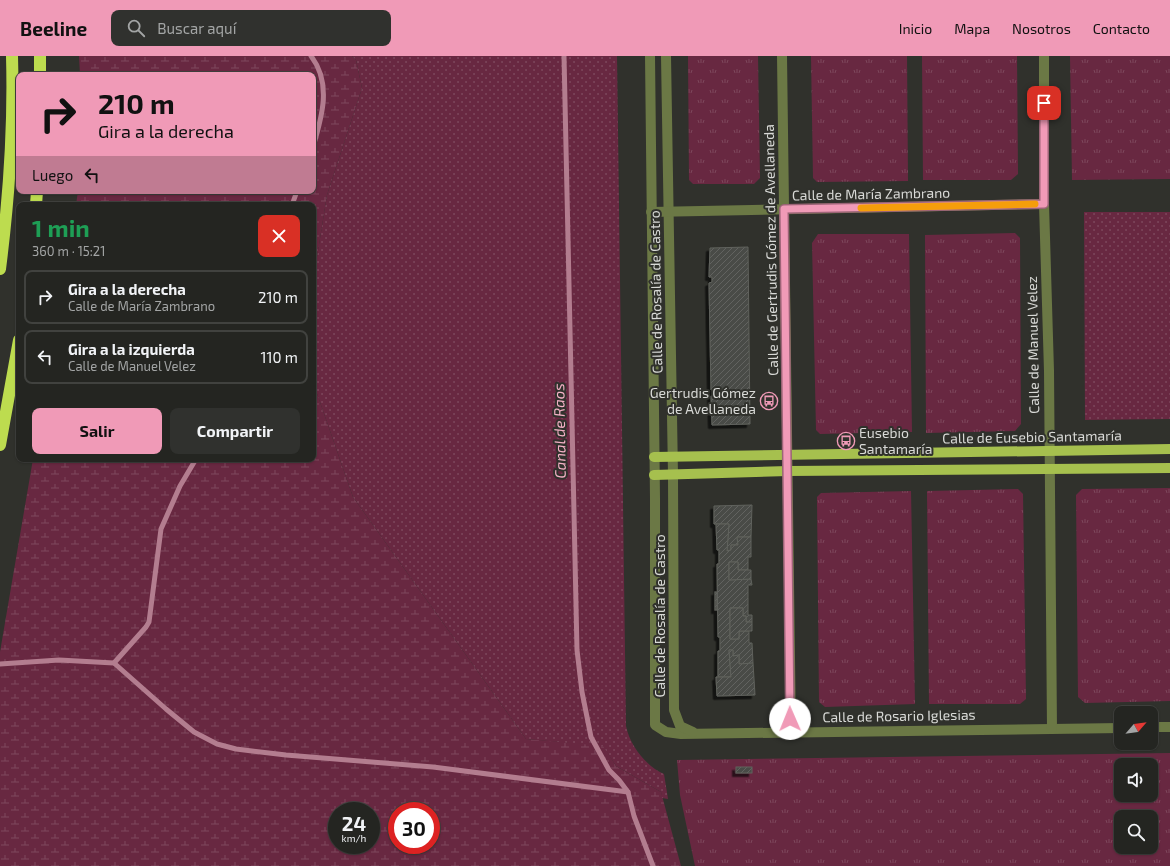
<!DOCTYPE html>
<html lang="es">
<meta charset="utf-8">
<style>
:root{--surface:#242521;--page:#30312e;--text:#f1f3f6;--muted:#a3a5a5;--line:#41423f;--accent:#f09ab7}
body{margin:0;font-family:"Exo 2",sans-serif;background:var(--page);color:var(--text);height:100vh;display:flex;flex-direction:column;font-size:15px;white-space:nowrap}
*{box-sizing:border-box;margin:0}
p{font-size:13px;color:var(--muted)}
.icon{flex:none;width:22px;height:22px;fill:none;stroke:currentColor;stroke-width:2;stroke-linecap:round;stroke-linejoin:round}
.map{position:relative;flex:1;overflow:hidden}
.sheet{position:absolute;left:16px;top:146px;width:300px;height:260px;display:flex;flex-direction:column;background:var(--surface);border-radius:8px;box-shadow:0 1px 3px #0004,0 0 0 1px var(--line)}
.sheet>*{flex:none}
.banner{position:absolute;left:16px;top:16px;width:300px;height:122px;border-radius:8px;box-shadow:0 1px 3px #0004,0 0 0 1px var(--line);background:#f09ab7;color:#111;overflow:hidden}
.needle{width:26px;rotate:62deg}
.buttons{position:absolute;left:1114px;top:650px;display:grid;gap:8px}
.buttons a{display:grid;place-items:center;width:44px;height:44px;border-radius:8px;background:var(--surface);box-shadow:0 1px 3px #0004,0 0 0 1px var(--line);font-size:20px}
.speed{position:absolute;left:328px;top:746px;display:flex;gap:8px;font-size:20px;font-weight:700;text-align:center}
.speed>*{display:grid;place-content:center;width:52px;height:52px;border-radius:50%;background:var(--surface);box-shadow:0 1px 3px #0004,0 0 0 1px var(--line);line-height:1}
.speed small{font-size:10px;font-weight:400}
.speed .limit{border:6px solid #d22;background:#fff;color:#111}
.pin{position:absolute;display:grid;place-items:center;width:34px;height:34px;color:#fff;margin:-17px;border-radius:8px;box-shadow:0 2px 6px #0006}
.me{position:absolute;width:44px;margin:-22px;rotate:359deg;stroke-linejoin:round;filter:drop-shadow(0 0 3px #0008)}
.turn{display:flex;align-items:center;gap:14px;height:84px;padding:0 16px;font-size:18px}
.turn .icon{width:52px;height:52px;stroke-width:2.5}
.turn b{display:block;font-size:28px;line-height:34px}
.then{display:flex;align-items:center;height:38px;padding:0 16px;background:#0003;gap:8px;font-size:15px}
.round{display:grid;place-items:center;flex:none;width:42px;height:42px;border-radius:8px;background:var(--page)}
.headline{display:flex;align-items:center;justify-content:space-between;height:68px;padding:0 16px}
h1{font-size:24px;font-weight:700;line-height:30px;color:#1e9e55}
.action{display:flex;gap:8px;margin-top:auto;padding:8px 16px}
.action a{flex:1;height:46px;border-radius:8px;background:var(--accent);color:#111;font-size:16px;font-weight:700;line-height:46px;text-align:center}
.action a+a{background:var(--page);color:var(--text)}
ul{padding:0;list-style:none}
li{display:flex;align-items:center;gap:12px;height:54px;margin:0 8px 6px;padding:0 8px;border:2px solid var(--line);border-radius:8px}
li div{flex:1}
li b{display:block;font-size:15px}
li em{font-style:normal}
header{display:flex;align-items:center;gap:24px;box-sizing:border-box;height:56px;padding:0 20px;background:var(--accent);color:#111}
header strong{font-size:19px}
nav{display:flex;gap:22px;margin-inline-start:auto;font-size:14px}
.search{width:280px;height:36px;background:var(--page);display:flex;align-items:center;gap:10px;box-sizing:border-box;padding:0 14px;border-radius:8px;color:var(--muted);font-size:15px}
.map>svg:first-child{display:block}
.grass{fill:url(#grass-tufts);fill-rule:evenodd}
.wetland{fill:url(#wetland-marsh);fill-rule:evenodd}
.park{fill:url(#park-dots)}
.lines{fill:none;stroke-linecap:round;stroke-linejoin:round}
.stream{stroke:#b37d8f;stroke-width:5}
.building{fill:url(#building-hatch);stroke:#60625d;filter:url(#shadow)}
.minor{stroke:#6b7845;stroke-width:10}
.major{stroke:#a6c04e;stroke-width:10}
.highway{stroke:#bddc4f;stroke-width:12}
.route-casing{stroke:#9c6477;stroke-width:10}
.route{stroke:#f09ab7;stroke-width:7}
.slow{stroke:#f59e0b;stroke-width:7}
.labels{text-anchor:middle;stroke-width:4;stroke-linejoin:round;paint-order:stroke}
.street-label{font-size:14px;fill:#d8d9d6;stroke:#30312c}
.poi-label{font-size:14px;fill:#d8d9d6;stroke:#30312c;text-anchor:end}
.water-label{font-size:15px;font-style:italic;fill:#f4b1c6;stroke:#30312c}
</style>
<header>
<strong>Beeline</strong>
<div class="search"><svg class="icon" aria-label="search" viewBox="0 0 24 24"><circle cx="10" cy="10" r="6"/><path d="M15 15l6 6"/></svg>Buscar aquí</div>
<nav><a>Inicio</a><a>Mapa</a><a>Nosotros</a><a>Contacto</a></nav>
</header>
<div class="map">
<svg width="1170" height="810" viewBox="0 0 1170 810">
<defs>
<pattern id="grass-tufts" width="24" height="20" patternUnits="userSpaceOnUse"><rect width="24" height="20" fill="#682841"/><path d="M3 7l-1-3M5 7V3M7 7l1-3M15 17l-1-3M17 17v-4M19 17l1-3" fill="none" stroke="#7d475c"/></pattern>
<pattern id="wetland-marsh" width="20" height="14" patternUnits="userSpaceOnUse"><rect width="20" height="14" fill="#682841"/><path d="M1 5h8M5 5V1M11 12h8M15 12V8" fill="none" stroke="#7d475c"/></pattern>
<pattern id="park-dots" width="8" height="8" patternUnits="userSpaceOnUse"><rect width="8" height="8" fill="#682841"/><path d="M2 2h.1M6 6h.1" fill="none" stroke="#7d475c" stroke-width="1.8" stroke-linecap="round"/></pattern>
<pattern id="building-hatch" width="6" height="6" patternUnits="userSpaceOnUse"><rect width="6" height="6" fill="#494b46"/><path d="M-1 1l2-2M0 6l6-6M5 7l2-2" fill="none" stroke="#626460"/></pattern>
<filter id="shadow"><feDropShadow dx="-3.5" dy="3.5" stdDeviation="0" flood-color="#0009"/></filter>
</defs>
<rect width="100%" height="100%" fill="#30312c"/>
<g class="grass">
<polygon points="688,0 758,0 760,122 754,128 693,128 689,124"/>
<polygon points="811,0 907,0 908,125 817,126 813,122"/>
<polygon points="922,0 1017,0 1018,118 1011,124 923,124"/>
<polygon points="1070,0 1170,0 1170,123 1072,124"/>
<polygon points="1015,177 1020,182 1021,368 1015,375 926,377 925,179"/>
<polygon points="818,178 909,178 912,376 820,378 816,374 812,187"/>
<polygon points="1170,432 1170,645 1085,647 1078,641 1076,439 1082,433"/>
<polygon points="1018,433 1023,438 1026,643 1020,648 929,648 927,435"/>
<polygon points="911,435 915,648 825,651 819,646 817,441 821,437"/>
<path d="M1170 697V810H695L680 739 677 704ZM1121 709H1151V739H1121ZM1121 761H1151V791H1121Z"/>
</g>
<g class="wetland">
<polygon points="79,0 352,0 356,4 362,32 327,139 313,226 313,149 76,149 78,135 313,135 313,19 80,19"/>
<path d="M313 326 353 441 526 683 603 689 616 710 661 736 681 810H0V596L33 403H313ZM337 755H371V789H337ZM397 755H431V789H397Z"/>
</g>
<g class="park">
<path d="M352 0H617L626 670C630 690 646 710 664 718L668 743 662 742 661 736 616 710 603 690 526 683 353 441 313 326V226L327 139 362 32 356 4Z"/>
<polygon points="1084,156 1170,156 1170,363 1085,364"/>
</g>
<g class="lines">
<g class="stream">
<path d="M311 0C332 27 322 61 313 91"/>
<polyline points="564,0 577,594 582,636 591,681 609,714 619,724 628,736 634,760 653,810"/>
<polyline points="292,149 297,135"/>
<polyline points="114,607 146,571 149,566 161,473 180,430 196,403"/>
<polyline points="0,608 59,604 114,607 166,653 194,676 217,688 236,693 286,699 433,711 628,736"/>
</g>
</g>
<g class="building">
<polygon points="748,191 750,368 712,369 711,340 713,340 713,334 711,334 709,227 712,226 712,221 709,221 710,192"/>
<polygon points="752,449 751,481 737,481 738,489 731,489 731,494 727,495 729,468 714,468 714,450"/>
<polygon points="716,468 729,468 727,495 731,494 731,489 738,489 737,481 751,481 751,501 748,501 748,514 738,514 738,506 729,506 729,524 751,523 752,529 748,529 748,559 752,559 752,566 746,566 746,560 743,560 743,552 730,552 730,583 739,583 739,575 749,575 749,587 752,587 753,607 739,608 739,599 733,600 733,594 729,594 731,621 718,621 718,595 720,595 720,581 718,581 717,508 719,508 719,494 717,494"/>
<polygon points="729,506 738,506 738,514 751,514 751,523 729,524"/>
<rect x="715" y="536" width="2" height="18"/>
<polygon points="730,552 743,552 743,560 746,560 746,566 752,566 752,575 739,575 739,583 730,583"/>
<polygon points="729,594 733,594 733,600 739,599 739,608 753,607 755,639 717,640 716,621 731,621"/>
<rect x="736" y="711" width="16" height="6"/>
</g>
<g class="lines">
<g class="minor">
<polyline points="650,0 655,442 655,669 666,676 681,678 1121,672"/>
<polyline points="666,0 673,419 674,654 680,670 693,676"/>
<polyline points="782,0 791,676"/>
<polyline points="1044,0 1044,148 1049,315 1052,673"/>
<polyline points="651,156 1044,148"/>
<polyline points="1151,671 1170,671"/>
</g>
<g class="major">
<polyline points="654,401 1170,393"/>
<polyline points="654,419 788,415 1170,412"/>
</g>
<g class="highway">
<polyline points="40,0 40,19"/>
<polyline points="36,149 37,135"/>
<path d="M0 213C9 142 14 71 12 0"/>
<polyline points="0,389 19,284"/>
</g>
</g>
<g class="lines">
<defs>
<polyline id="route" points="790,663 784,153 1044,148 1044,47"/>
</defs>
<use href="#route" class="route-casing"/>
<use href="#route" class="route"/>
<polyline class="slow" points="861,152 1035,148"/>
</g>
<defs>
<symbol id="bus-ring" viewBox="-11 -11 22 22"><circle r="9.5" fill="#30312c" stroke="#f09ab7" stroke-width="1.5"/><path d="M-5-6H5V4H4V6H2V4H-2V6H-4V4H-5ZM-3.5-4V0h7V-4ZM-3.5 1.2v1.5H-2V1.2ZM2 1.2v1.5H3.5V1.2Z" fill="#f09ab7"/></symbol>
</defs>
<g fill-rule="evenodd">
<use href="#bus-ring" x="759" y="335" width="20" height="20"/>
<use href="#bus-ring" x="836" y="375" width="20" height="20"/>
</g>
<g class="labels">
<g class="street-label">
<text transform="translate(871 138) rotate(-1)" y="5">Calle de María Zambrano</text>
<text transform="translate(771 194) rotate(-91)" y="5">Calle de Gertrudis Gómez de Avellaneda</text>
<text transform="translate(656 236) rotate(-91)" y="5">Calle de Rosalía de Castro</text>
<text transform="translate(1033 289) rotate(-91)" y="5">Calle de Manuel Velez</text>
<text transform="translate(1032 381) rotate(-1)" y="5">Calle de Eusebio Santamaría</text>
<text transform="translate(660 560) rotate(-90)" y="5">Calle de Rosalía de Castro</text>
<text transform="translate(899 660) rotate(-1)" y="5">Calle de Rosario Iglesias</text>
</g>
<g class="poi-label">
<text x="756" y="342">Gertrudis Gómez<tspan x="756" dy="16">de Avellaneda</tspan></text>
<text x="859" y="382" text-anchor="start">Eusebio<tspan x="859" dy="16">Santamaría</tspan></text>
</g>
<g class="water-label">
<text transform="translate(560 375) rotate(-91)" y="5">Canal de Raos</text>
</g>
</g>
</svg>
<div class="buttons">
<a><svg class="needle" viewBox="-14 -14 28 28"><path d="M0-13l5 13h-10z" fill="#e53935"/><path d="M0 13l5-13h-10z" fill="#a3a5a5"/></svg></a>
<a><svg class="icon" aria-label="sound" viewBox="0 0 24 24"><path d="M4 9h4l5-4v14l-5-4H4zM17 9q2 3 0 6"/></svg></a>
<a><svg class="icon" aria-label="search" viewBox="0 0 24 24"><circle cx="10" cy="10" r="6"/><path d="M15 15l6 6"/></svg></a>
</div>
<div class="speed"><div>24<small>km/h</small></div><div class="limit">30</div></div>
<div class="pin" style="left:1044px;top:47px;background:#d93025"><svg class="icon" aria-label="arrive" viewBox="0 0 24 24"><path d="M6 21V4h12l-3 4 3 4H6"/></svg></div>
<svg class="me" style="left:790px;top:663px" viewBox="-20 -20 40 40"><circle r="19" fill="#fff"/><path d="M0-13L10 11 0 6-10 11z" fill="#f09ab7"/></svg>
<div class="banner">
<div class="turn"><svg class="icon" aria-label="right" viewBox="0 0 24 24"><path d="M7 20v-9h11M14 6l5 5-5 5"/></svg><div><b>210 m</b>Gira a la derecha</div></div>
<div class="then">Luego<svg class="icon" aria-label="left" viewBox="0 0 24 24"><path d="M17 20v-9H6M10 6l-5 5 5 5"/></svg></div>
</div>
<section class="sheet">
<div class="headline"><div><h1>1 min</h1><p>360 m · 15:21</p></div><a class="round" style="background:#d93025;color:#fff"><svg class="icon" aria-label="close" viewBox="0 0 24 24"><path d="M6 6l12 12M18 6L6 18"/></svg></a></div>
<ul>
<li><svg class="icon" aria-label="right" viewBox="0 0 24 24"><path d="M7 20v-9h11M14 6l5 5-5 5"/></svg><div><b>Gira a la derecha</b><p>Calle de María Zambrano</p></div><em>210 m</em></li>
<li><svg class="icon" aria-label="left" viewBox="0 0 24 24"><path d="M17 20v-9H6M10 6l-5 5 5 5"/></svg><div><b>Gira a la izquierda</b><p>Calle de Manuel Velez</p></div><em>110 m</em></li>
</ul>
<div class="action"><a>Salir</a><a>Compartir</a></div>
</section>
</div>
